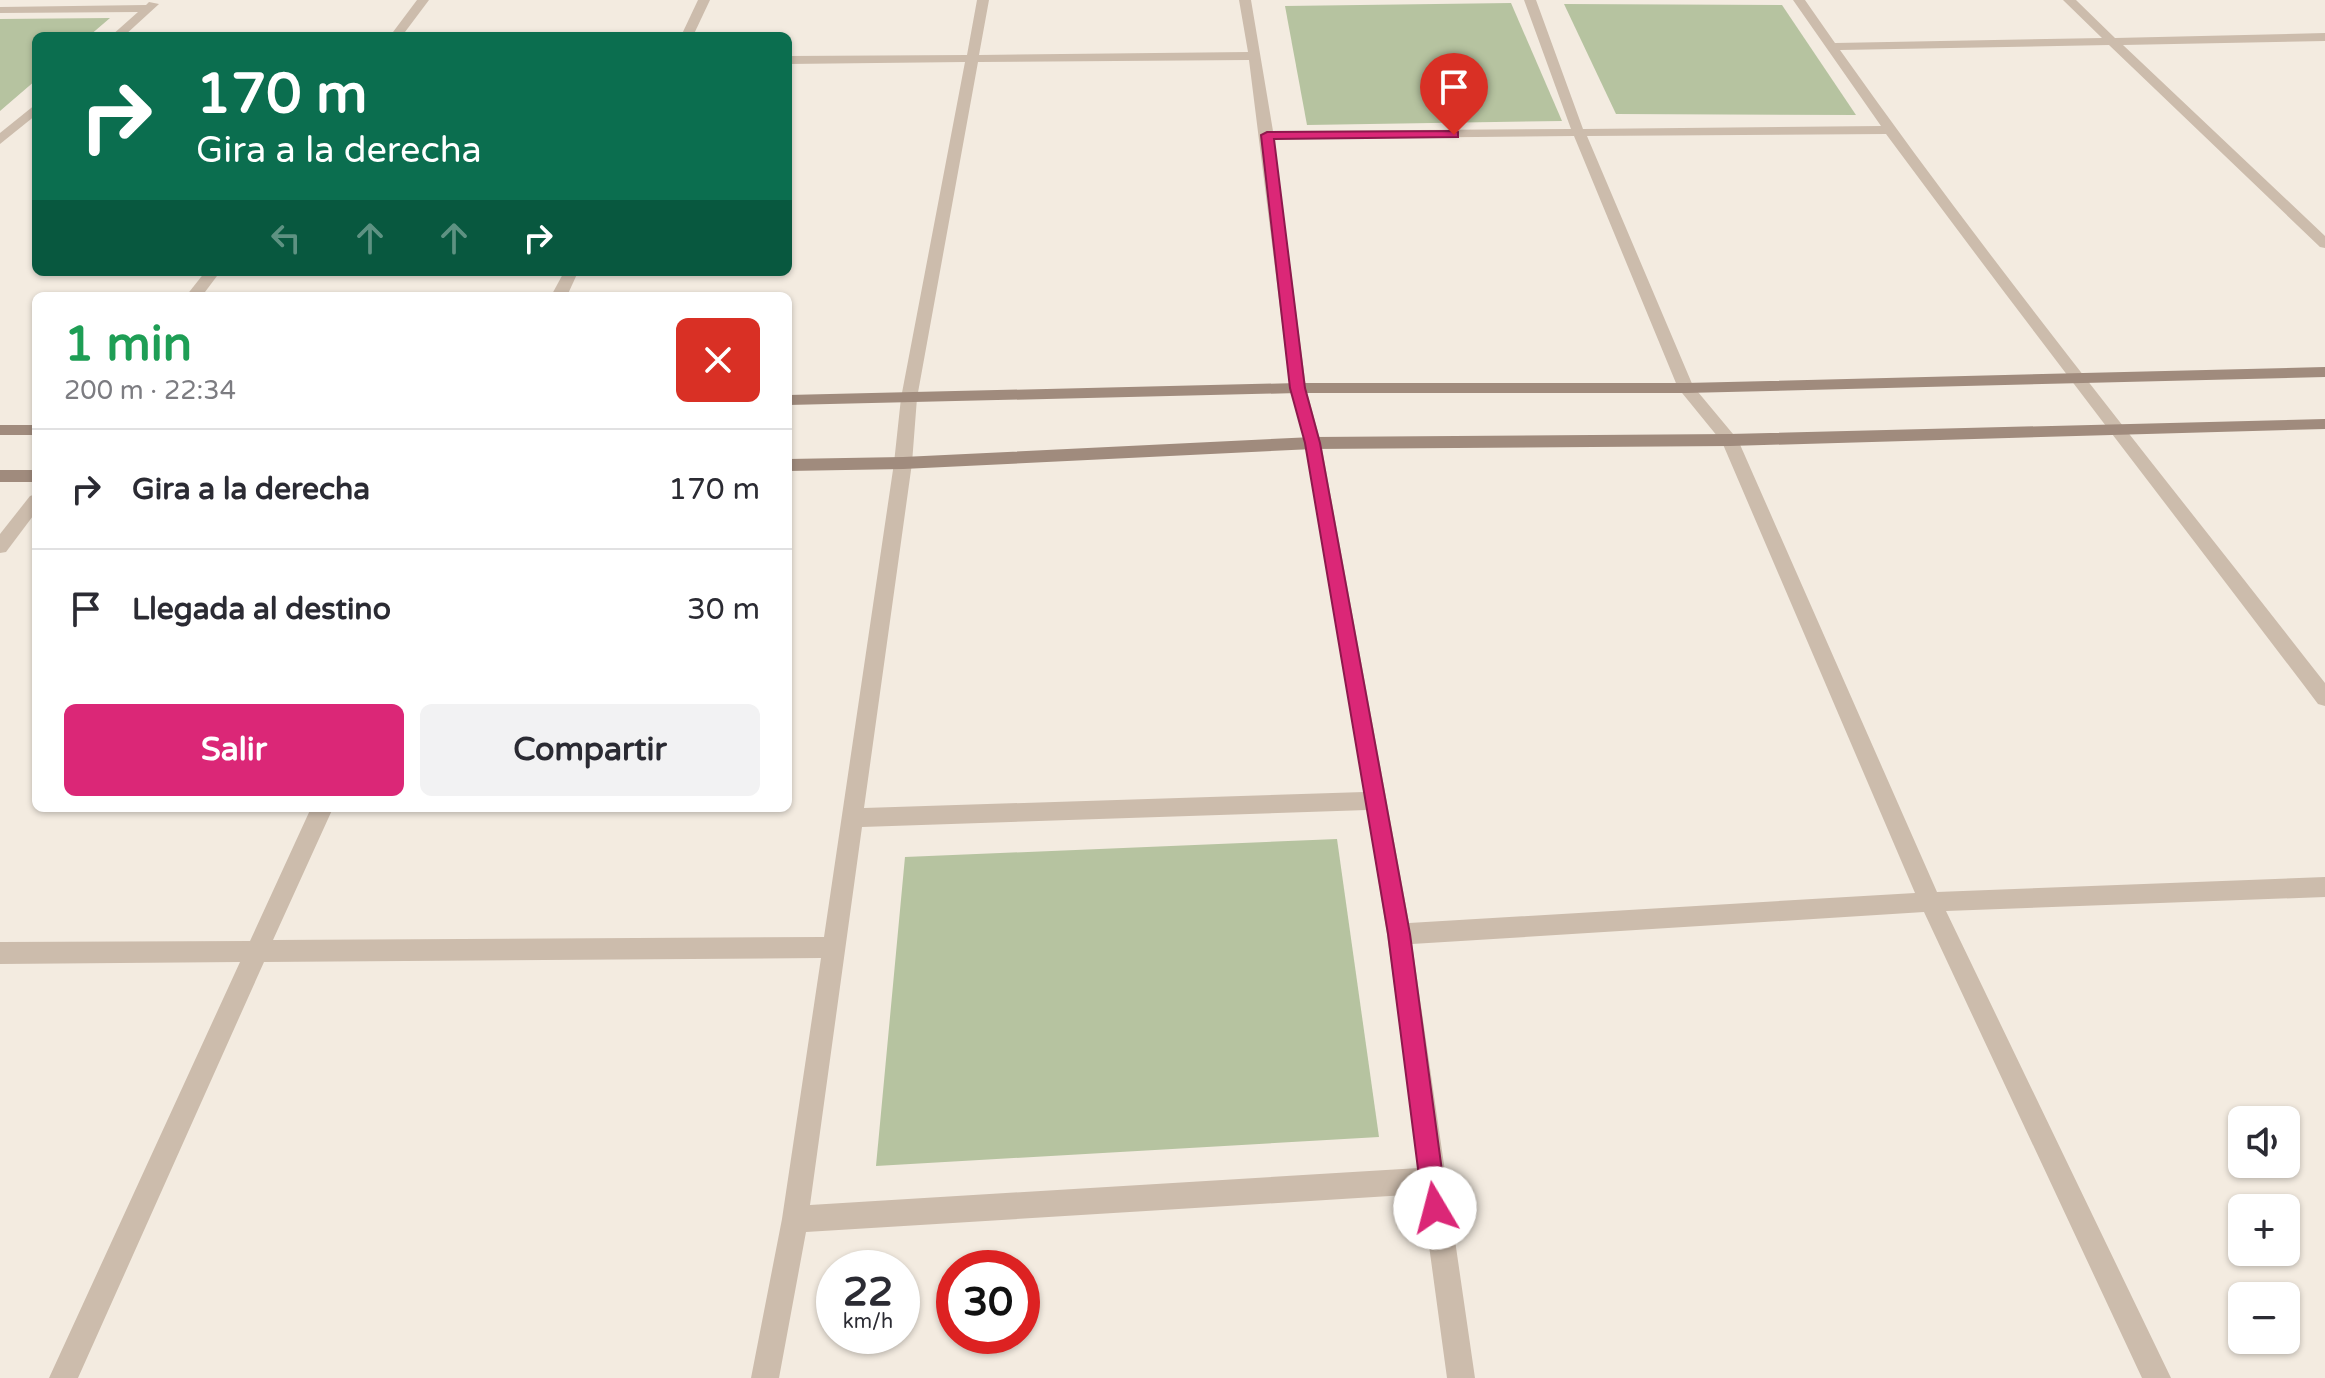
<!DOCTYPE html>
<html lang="es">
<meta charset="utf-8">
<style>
:root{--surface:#fff;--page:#f2f2f3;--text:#2b2b33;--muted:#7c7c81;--line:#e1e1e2;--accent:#db2777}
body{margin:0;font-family:"Varela Round",sans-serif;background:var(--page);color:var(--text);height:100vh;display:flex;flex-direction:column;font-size:30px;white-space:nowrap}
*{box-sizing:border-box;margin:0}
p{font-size:26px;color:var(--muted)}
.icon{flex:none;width:44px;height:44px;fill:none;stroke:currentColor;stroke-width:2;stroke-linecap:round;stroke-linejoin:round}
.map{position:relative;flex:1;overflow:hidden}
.details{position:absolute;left:32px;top:292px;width:760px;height:520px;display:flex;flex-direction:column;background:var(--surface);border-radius:12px;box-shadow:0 2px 6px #0004}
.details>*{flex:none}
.guide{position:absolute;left:32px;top:32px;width:760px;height:244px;border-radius:12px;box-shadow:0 2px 6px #0004;background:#0b6e4f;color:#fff;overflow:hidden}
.fabs{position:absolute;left:2228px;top:1106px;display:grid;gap:16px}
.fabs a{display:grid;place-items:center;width:72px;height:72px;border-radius:12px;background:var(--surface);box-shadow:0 2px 6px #0004;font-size:40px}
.speed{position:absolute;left:816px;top:1250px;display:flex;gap:16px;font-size:40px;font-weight:700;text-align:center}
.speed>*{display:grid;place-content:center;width:104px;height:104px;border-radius:50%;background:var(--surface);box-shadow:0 2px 6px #0004;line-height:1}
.speed small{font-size:20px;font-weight:400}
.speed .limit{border:12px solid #d22;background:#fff;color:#111}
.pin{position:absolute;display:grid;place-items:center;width:68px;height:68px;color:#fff;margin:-82px -34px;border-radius:50% 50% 50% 0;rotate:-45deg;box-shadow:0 0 8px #0007}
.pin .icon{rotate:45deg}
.me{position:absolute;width:88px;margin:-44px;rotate:352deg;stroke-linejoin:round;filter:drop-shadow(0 0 6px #0008)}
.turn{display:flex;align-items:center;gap:28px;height:168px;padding:0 32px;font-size:36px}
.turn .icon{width:104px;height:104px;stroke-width:2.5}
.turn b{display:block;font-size:56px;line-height:68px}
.lanes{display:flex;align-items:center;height:76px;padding:0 32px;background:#0003;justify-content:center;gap:40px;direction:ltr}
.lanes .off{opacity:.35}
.round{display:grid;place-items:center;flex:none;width:84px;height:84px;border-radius:12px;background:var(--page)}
.summary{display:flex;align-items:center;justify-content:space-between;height:136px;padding:0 32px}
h1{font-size:48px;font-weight:700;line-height:60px;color:#1e9e55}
.button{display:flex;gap:16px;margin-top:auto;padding:16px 32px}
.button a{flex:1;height:92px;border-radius:12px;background:var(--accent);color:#fff;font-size:32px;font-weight:700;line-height:92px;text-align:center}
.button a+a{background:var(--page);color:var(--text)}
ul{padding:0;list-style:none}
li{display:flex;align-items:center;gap:24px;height:120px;padding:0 32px;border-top:2px solid var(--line)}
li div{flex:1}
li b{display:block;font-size:30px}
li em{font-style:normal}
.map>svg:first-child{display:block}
.green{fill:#b6c3a0}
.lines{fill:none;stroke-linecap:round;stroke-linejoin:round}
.street{fill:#ccbcac;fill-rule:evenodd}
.secondary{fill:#a08b7d;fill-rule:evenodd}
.route{fill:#db2777;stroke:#8e194d;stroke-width:2}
</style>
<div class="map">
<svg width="2325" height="1378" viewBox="0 0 2325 1378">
<rect width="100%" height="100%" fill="#f3ebe0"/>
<g class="green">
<polygon points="1511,3 1562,121 1307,125 1285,6"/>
<polygon points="1564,4 1782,5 1856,115 1616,114"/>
<polygon points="110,18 89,36 36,36 36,80 0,111 0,19"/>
<polygon points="1337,839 1379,1137 876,1166 905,857"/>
</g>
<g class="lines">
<g class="street">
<polygon points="417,0 429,0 402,36 390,36"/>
<polygon points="698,0 710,0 693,36 681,36"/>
<path d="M977 0H989L979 55 1248 52 1239 0H1251L1273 131 1571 129 1524 0H1536L1583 129 1881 126 1793 0H1805L1835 43 2102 38 2063 0H2076L2115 38 2325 33V41L2123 45 2325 236V248L2320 247 2109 45 1840 50C1994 268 2162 474 2325 683V706L2318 704C2174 514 2028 326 1886 134L1587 136 1693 386 1738 440 1937 892 2325 877V897L1946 911 2171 1378H2142L1924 912 1412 944 1475 1378H1447L1422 1194 806 1232 779 1378H751L782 1219 821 958 264 962 78 1378H49L240 962 0 964V942L250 941 311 808H333L273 940 824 937 894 463 901 398 965 62 788 64V56L967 55ZM1249 60 1290 388 1305 443 1364 792 864 808 912 463 917 398 978 62ZM1574 136 1678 388 1722 442 1915 893 1409 923 1321 443 1306 388 1274 139ZM1367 810 1387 934 1419 1168 810 1205 862 827Z"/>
<polygon points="149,2 159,4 124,36 111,36 138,12 0,13 0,7 146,5"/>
<polygon points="36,104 36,115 0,144 0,133"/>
<polygon points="205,272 220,272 202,296 186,296"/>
<polygon points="564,272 578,272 567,296 551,296"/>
<polygon points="36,494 36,512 6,552 0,553 0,534 30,496"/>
</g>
<g class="secondary">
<polygon points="2325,367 2325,377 1686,393 1298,393 788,405 788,395 1298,383 1686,383"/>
<polygon points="2325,419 2325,429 1730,446 1313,449 903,469 788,471 788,459 903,457 1313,437 1730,434"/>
<rect x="0" y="425" width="36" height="10"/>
<rect x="0" y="470" width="36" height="12"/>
</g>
</g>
<polygon class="route" points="1454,131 1458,132 1458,137 1274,139 1305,388 1320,443 1410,934 1447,1208 1444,1217 1435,1220 1427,1217 1423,1208 1388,934 1305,443 1290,388 1261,135 1267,132"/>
</svg>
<div class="fabs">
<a><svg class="icon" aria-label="sound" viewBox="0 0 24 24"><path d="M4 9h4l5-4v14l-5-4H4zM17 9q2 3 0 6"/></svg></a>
<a>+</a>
<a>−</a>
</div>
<div class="speed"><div>22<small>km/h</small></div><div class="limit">30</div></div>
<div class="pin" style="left:1454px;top:135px;background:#d93025"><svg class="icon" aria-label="arrive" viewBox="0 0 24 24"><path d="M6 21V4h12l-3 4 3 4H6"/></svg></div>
<svg class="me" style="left:1435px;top:1208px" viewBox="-20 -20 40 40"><circle r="19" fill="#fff"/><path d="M0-13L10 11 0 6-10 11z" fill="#db2777"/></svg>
<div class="guide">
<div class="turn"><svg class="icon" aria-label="right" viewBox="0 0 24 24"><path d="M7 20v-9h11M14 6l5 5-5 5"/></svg><div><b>170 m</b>Gira a la derecha</div></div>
<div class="lanes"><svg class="icon off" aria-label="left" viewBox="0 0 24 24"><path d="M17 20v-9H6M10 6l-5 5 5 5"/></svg><svg class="icon off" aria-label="ahead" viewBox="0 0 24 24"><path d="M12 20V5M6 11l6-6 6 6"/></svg><svg class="icon off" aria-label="ahead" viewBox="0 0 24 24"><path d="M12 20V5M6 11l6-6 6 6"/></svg><svg class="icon" aria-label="right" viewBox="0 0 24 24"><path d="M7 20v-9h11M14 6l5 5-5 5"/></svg></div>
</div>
<section class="details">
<div class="summary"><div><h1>1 min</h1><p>200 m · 22:34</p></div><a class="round" style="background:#d93025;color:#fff"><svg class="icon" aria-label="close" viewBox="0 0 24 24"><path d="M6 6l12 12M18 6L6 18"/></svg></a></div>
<ul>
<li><svg class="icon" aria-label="right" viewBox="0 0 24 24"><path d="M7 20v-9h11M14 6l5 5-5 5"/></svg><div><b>Gira a la derecha</b></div><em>170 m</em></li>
<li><svg class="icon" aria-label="arrive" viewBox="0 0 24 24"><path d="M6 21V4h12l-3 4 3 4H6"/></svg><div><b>Llegada al destino</b></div><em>30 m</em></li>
</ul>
<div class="button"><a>Salir</a><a>Compartir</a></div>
</section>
</div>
